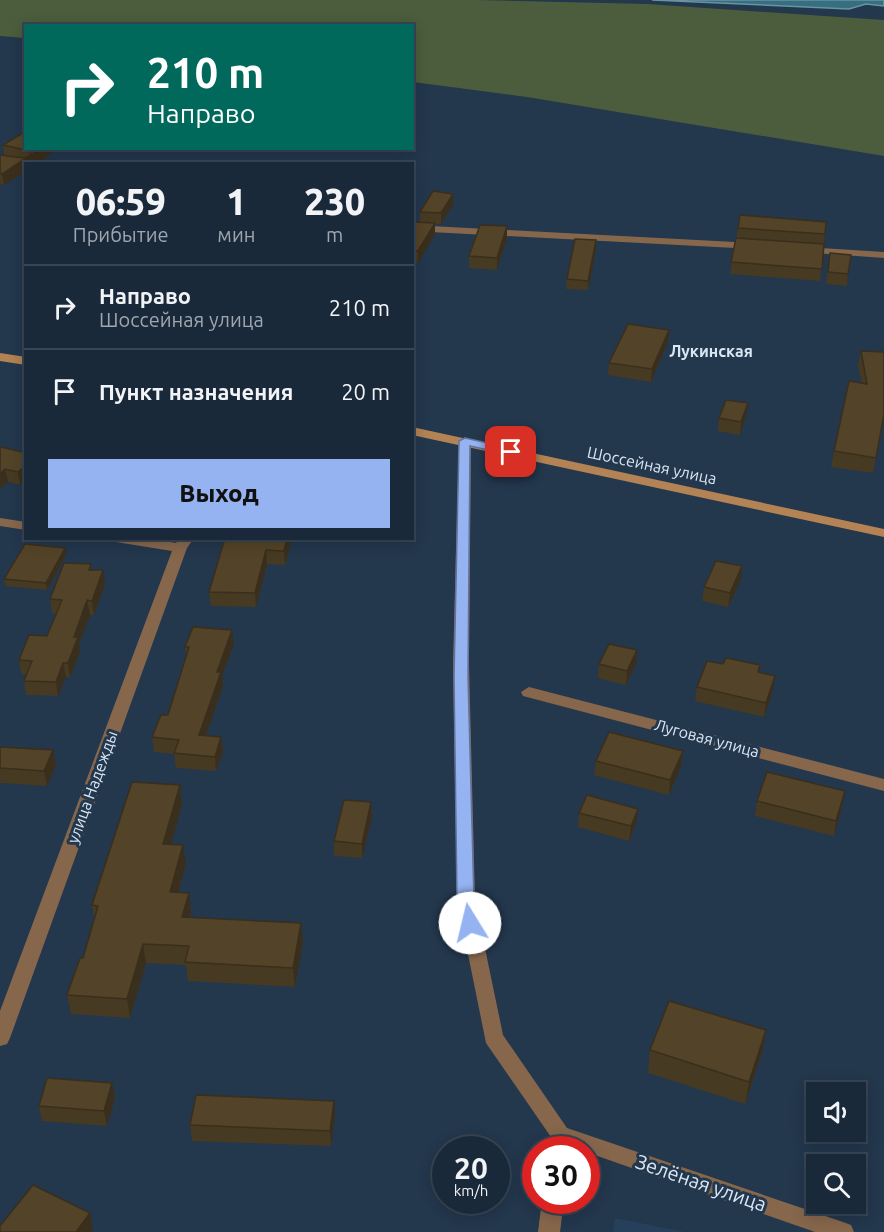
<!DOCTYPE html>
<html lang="ru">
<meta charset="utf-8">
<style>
:root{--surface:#1a293a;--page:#233142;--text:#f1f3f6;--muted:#9fa6af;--line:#384554;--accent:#95b2f1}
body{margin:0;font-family:Ubuntu,sans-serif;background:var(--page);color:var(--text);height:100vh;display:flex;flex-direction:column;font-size:22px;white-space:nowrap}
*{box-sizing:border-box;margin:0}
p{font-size:20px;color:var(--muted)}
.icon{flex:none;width:33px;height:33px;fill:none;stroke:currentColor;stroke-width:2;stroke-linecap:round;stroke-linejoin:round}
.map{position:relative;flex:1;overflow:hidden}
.details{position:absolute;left:24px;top:162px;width:390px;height:378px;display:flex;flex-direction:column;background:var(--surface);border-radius:0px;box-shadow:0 3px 15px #0003,0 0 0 2px var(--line)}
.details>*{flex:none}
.guide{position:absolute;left:24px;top:24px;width:390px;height:126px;border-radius:0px;box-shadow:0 3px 15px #0003,0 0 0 2px var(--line);background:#00695c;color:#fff;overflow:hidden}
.tools{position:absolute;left:806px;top:1082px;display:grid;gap:12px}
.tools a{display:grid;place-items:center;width:60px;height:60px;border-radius:0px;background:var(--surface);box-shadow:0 3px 15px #0003,0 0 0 2px var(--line);font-size:30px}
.speed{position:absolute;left:432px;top:1136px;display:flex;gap:12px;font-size:30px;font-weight:700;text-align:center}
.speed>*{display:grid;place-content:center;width:78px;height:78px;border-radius:50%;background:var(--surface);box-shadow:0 3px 15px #0003,0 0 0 2px var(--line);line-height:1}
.speed small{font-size:15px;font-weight:400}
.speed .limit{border:9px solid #d22;background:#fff;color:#111}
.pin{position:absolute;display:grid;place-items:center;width:51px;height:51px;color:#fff;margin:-26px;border-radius:12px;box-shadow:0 3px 9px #0006}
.me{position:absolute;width:66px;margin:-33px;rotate:351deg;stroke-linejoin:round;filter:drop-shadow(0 0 4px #0008)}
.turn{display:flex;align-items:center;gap:21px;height:126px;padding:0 24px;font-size:27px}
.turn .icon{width:78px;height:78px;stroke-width:2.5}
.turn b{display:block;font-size:42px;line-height:51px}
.eta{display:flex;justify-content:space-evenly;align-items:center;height:102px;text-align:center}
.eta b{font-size:36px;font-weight:800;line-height:42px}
.primary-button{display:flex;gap:12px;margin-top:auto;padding:12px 24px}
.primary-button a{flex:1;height:69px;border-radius:0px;background:var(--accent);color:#111;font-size:24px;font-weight:800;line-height:69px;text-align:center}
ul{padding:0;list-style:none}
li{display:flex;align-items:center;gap:18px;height:84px;padding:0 24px;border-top:2px solid var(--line)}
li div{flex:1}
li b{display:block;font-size:22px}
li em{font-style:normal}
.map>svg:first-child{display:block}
.built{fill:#26405b}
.green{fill:#4b5d3c}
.water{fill:#366f80;stroke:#6793a3;stroke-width:1.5}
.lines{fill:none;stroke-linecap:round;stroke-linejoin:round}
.minor{fill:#86674c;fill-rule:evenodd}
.secondary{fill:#b38255;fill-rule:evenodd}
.wall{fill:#473a22}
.shaded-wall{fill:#3a2f1c}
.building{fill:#534328;stroke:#3a2f1c;stroke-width:1.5}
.route{fill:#95b2f1;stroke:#61749d;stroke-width:1.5}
.labels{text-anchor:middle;stroke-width:6;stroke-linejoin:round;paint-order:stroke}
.far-quarter-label{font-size:16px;font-weight:bold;fill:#d9e6f4;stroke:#23374d}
.street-label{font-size:16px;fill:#d9e6f4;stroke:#23374d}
.near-street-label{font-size:20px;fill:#d9e6f4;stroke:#23374d}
</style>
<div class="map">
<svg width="884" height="1232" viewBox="0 0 884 1232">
<rect width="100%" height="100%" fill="#23374d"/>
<polygon class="built" points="615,1218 685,1232 613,1232"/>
<polygon class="green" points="0,0 476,0 647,4 884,20 884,156 527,97 413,82 412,26 26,26 25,38 0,36"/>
<polygon class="water" points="652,0 884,0 884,6 866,4 849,9"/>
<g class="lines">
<g class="minor">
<polygon points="412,225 754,243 759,246 754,249 412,231"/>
<polygon points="805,247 884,252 884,258 801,252 800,250"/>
<polygon points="465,437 471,441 469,662 475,900 503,1035 567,1128 843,1222 851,1225 854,1232 815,1232 586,1152 586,1149 577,1149 553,1140 486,1043 457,900 453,662 459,441"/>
<polygon points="0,518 26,522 26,530 0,526"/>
<polygon points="109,538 146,538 176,543 180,538 194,538 187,548 10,1038 7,1044 0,1046 0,1011 172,551 116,542"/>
<polygon points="529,687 884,779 884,791 523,696 521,692"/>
<polygon points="542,1200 564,1200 560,1232 538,1232"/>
</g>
<g class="secondary">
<polygon points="0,353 26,357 26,365 0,361"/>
<polygon points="412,427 884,529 884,537 412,435"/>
</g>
</g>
<g class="wall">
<polygon points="3,145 26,148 59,148 37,164 26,164 26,171 4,185 0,184 0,155 4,155"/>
<polygon points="453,194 453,205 441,224 435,224 435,234 418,263 412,262 412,223 420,222 420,212"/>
<polygon points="826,222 820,281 730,274 738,228"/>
<polygon points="507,238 497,270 469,268 469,256"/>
<polygon points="596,240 596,249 588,290 566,289 567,279"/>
<polygon points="830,253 848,274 847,286 826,284"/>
<polygon points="668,342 651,382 608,375 609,363"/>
<polygon points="861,351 884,415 873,473 831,467 834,451 862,383 858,366"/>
<polygon points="746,416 740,435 718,431 719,418"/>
<polygon points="0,448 26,453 26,480 20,485 8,482"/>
<polygon points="225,538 292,538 285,565 267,564 256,607 211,606 209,592"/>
<polygon points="65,548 66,555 47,590 5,586 4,579"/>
<polygon points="742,566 741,580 728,607 702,601 704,587"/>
<polygon points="92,570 105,584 94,615 90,615 79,644 80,652 70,677 66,677 58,696 26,695 24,681 26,675 21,674 19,660 47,636 56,614 52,613 50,599"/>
<polygon points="234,644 222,676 223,686 206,736 221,737 223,752 216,771 176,768 174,754 154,752 152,737 168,715 186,657 185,647"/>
<polygon points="637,650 636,664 626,685 598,678 599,664"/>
<polygon points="759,672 773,690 764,717 695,701 697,687"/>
<polygon points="0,747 53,750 56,765 47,786 0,783"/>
<polygon points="683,751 681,766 669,795 594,775 596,761"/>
<polygon points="180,785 182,804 171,844 186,864 178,893 189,893 191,912 190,917 301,923 303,942 295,987 188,981 186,965 146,963 130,1018 71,1014 67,995 83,958 94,918 92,905"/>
<polygon points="757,801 842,806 834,836 755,816"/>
<polygon points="371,802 372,817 362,858 334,856 334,841"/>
<polygon points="579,813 636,824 629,841 578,827"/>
<polygon points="766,1030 762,1053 745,1104 648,1073 650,1050"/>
<polygon points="112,1083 115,1098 107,1126 42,1121 39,1106"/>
<polygon points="335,1116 331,1146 192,1141 190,1125"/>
</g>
<g class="shaded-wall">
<polygon points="41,148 59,148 37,164 26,164 26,171 4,185 2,174"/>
<polygon points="453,194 453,205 441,224 441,213"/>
<polygon points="435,223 435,234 418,263 418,251"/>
<polygon points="507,226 507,238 497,270 497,258"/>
<polygon points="596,240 596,249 588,290 588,281"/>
<polygon points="669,330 668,342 651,382 652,369"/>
<polygon points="748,403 746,416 740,435 741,422"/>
<polygon points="26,465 26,480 20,485 18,472"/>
<polygon points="5,469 8,482 0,489 0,474"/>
<polygon points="287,538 292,538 285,565 284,551"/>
<polygon points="65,548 66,555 47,590 46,583"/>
<polygon points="266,550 267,564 256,607 255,593"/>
<polygon points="742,566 741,580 728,607 730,593"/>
<polygon points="103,570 105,584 94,615 92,601"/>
<polygon points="87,600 90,615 79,644 80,652 70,677 68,663 74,637"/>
<polygon points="232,630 234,644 222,676 223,686 201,750 199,735 217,672"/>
<polygon points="637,650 636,664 626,685 627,671"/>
<polygon points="63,663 66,677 58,696 56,682"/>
<polygon points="775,676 773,690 764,717 766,703"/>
<polygon points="221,737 223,752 216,771 215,757"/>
<polygon points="53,750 56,765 47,786 44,771"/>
<polygon points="683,751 681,766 669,795 670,780"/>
<polygon points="180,785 182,804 166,863 163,844"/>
<polygon points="845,791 842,806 834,836 836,821"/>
<polygon points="371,802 372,817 362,858 362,844"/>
<polygon points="638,809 636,824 629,841 631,826"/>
<polygon points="183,845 186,864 173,911 170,892"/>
<polygon points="189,893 191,912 185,936 182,917"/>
<polygon points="301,923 303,942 295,987 293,968"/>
<polygon points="143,944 146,963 130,1018 127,999"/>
<polygon points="766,1030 762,1053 745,1104 749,1082"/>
<polygon points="112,1083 115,1098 107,1126 104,1111"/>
<polygon points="334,1101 335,1116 331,1146 330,1131"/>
<polygon points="90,1213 93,1229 91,1232 76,1232"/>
</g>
<g class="building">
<polygon points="26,131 26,148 41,148 2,174 0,173 0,155 24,158 31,155 30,151 3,145"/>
<polygon points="433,191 453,194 441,213 420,212"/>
<polygon points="740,215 826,222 825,234 738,228"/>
<polygon points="413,222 435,223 418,251 412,250 412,223"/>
<polygon points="480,225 507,226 497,258 469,256"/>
<polygon points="736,238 824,244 822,269 731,262"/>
<polygon points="575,239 596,240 588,281 567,279"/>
<polygon points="830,253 851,255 848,274 828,272"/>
<polygon points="628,324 669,330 652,369 609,363"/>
<polygon points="861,351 884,352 884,414 876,458 834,451 849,381 867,384"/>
<polygon points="726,400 748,403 741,422 719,418"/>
<polygon points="1,447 26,453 26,465 18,472 5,469 0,474 0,448"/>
<polygon points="225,538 287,538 284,551 266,550 255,593 209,592"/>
<polygon points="25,544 65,548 46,583 4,579"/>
<polygon points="716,561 742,566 730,593 704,587"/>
<polygon points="64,563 91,564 89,570 103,570 92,601 87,600 74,637 78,637 68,663 63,663 56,682 24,681 32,661 19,660 29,635 47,636 62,600 50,599"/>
<polygon points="193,627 232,630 217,672 221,672 199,735 221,737 215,757 174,753 179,740 152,737 161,715 168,715 189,647 185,647"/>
<polygon points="609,644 637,650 627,671 599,664"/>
<polygon points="726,658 760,665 758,672 775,676 766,703 697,687 707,661 723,664"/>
<polygon points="609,732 683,751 670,780 596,761"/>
<polygon points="0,747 53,750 44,771 0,768"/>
<polygon points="767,772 845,791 836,821 757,801"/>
<polygon points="132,782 180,785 163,844 183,845 170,892 189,893 182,917 301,923 293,968 185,962 189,946 143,944 127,999 67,995 80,958 83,958 98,906 92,905"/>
<polygon points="587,795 638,809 631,826 579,813"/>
<polygon points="344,800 371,802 362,844 334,841"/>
<polygon points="669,1001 766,1030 749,1082 650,1050"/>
<polygon points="47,1078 112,1083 104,1111 39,1106"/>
<polygon points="196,1095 334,1101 330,1131 190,1125"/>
<polygon points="33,1185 90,1213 76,1232 0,1232 0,1226"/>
</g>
<polygon class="route" points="465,438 515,449 517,452 511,455 470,446 468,677 474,900 479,923 476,928 470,930 464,928 457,900 454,677 459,441"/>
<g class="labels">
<g class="far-quarter-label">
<text x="711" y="357">Лукинская</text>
</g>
<g class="street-label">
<text transform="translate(652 465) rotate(12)" y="6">Шоссейная улица</text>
<text transform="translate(707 738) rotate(15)" y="6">Луговая улица</text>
<text transform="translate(92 787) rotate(-70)" y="6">улица Надежды</text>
</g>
<g class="near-street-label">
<text transform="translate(701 1183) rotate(19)" y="7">Зелёная улица</text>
</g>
</g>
</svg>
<div class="tools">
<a><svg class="icon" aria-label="sound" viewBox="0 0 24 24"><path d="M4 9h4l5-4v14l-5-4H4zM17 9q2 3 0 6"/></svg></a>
<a><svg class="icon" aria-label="search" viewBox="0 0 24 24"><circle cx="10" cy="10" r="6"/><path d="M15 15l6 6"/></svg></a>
</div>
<div class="speed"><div>20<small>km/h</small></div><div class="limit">30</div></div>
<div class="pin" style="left:511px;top:452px;background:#d93025"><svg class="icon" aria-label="arrive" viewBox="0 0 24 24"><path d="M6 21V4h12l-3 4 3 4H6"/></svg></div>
<svg class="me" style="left:470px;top:923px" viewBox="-20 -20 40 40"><circle r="19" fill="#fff"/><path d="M0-13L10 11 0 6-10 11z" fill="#95b2f1"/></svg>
<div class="guide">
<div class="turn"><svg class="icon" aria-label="right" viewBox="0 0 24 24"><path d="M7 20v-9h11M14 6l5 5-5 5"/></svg><div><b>210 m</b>Направо</div></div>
</div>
<section class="details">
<div class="eta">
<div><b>06:59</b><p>Прибытие</p></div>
<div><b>1</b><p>мин</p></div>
<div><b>230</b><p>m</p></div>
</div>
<ul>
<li><svg class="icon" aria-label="right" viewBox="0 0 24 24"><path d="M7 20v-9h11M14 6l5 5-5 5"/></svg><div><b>Направо</b><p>Шоссейная улица</p></div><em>210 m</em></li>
<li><svg class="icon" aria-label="arrive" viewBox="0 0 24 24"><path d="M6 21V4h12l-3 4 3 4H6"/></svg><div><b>Пункт назначения</b></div><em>20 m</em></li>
</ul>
<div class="primary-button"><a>Выход</a></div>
</section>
</div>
